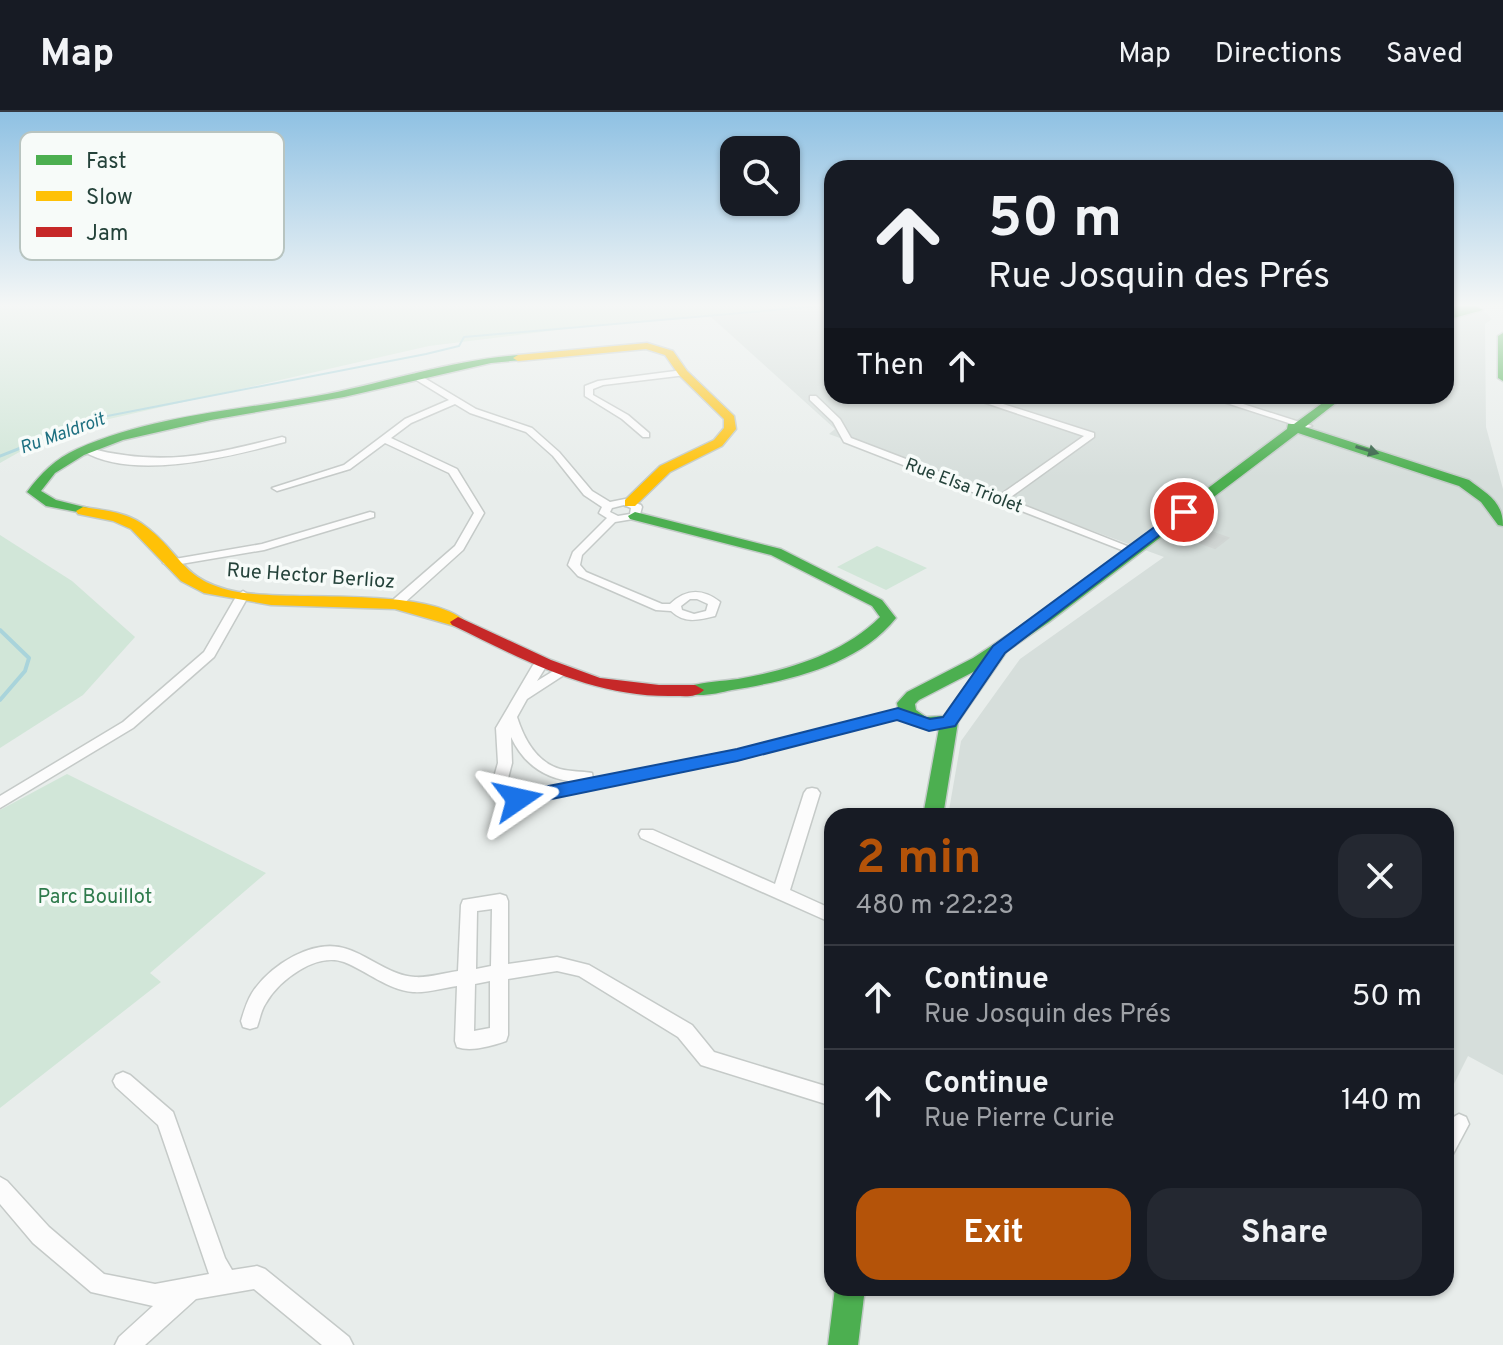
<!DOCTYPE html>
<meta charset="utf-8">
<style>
:root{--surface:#171b24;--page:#242831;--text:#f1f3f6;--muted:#9ea1a6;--line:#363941;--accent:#b45309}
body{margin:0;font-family:Overpass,sans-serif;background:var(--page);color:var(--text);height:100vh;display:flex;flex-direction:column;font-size:30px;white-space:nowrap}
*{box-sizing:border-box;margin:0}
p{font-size:26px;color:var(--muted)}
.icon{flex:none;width:44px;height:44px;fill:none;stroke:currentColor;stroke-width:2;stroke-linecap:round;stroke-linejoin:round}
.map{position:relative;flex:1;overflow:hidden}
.sheet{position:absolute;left:824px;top:696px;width:630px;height:488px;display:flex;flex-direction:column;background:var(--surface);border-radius:24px;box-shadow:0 2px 6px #0004}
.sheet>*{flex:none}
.banner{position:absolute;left:824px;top:48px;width:630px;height:244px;border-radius:24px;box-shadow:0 2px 6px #0004;background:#171b24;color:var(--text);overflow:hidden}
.buttons{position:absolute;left:720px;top:24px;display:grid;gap:16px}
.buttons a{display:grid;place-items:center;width:80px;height:80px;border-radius:16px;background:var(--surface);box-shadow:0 2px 6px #0004;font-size:40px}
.pin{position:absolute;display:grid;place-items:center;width:68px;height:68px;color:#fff;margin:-34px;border:4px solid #fff;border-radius:50%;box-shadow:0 2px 8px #0007}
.me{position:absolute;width:88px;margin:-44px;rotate:79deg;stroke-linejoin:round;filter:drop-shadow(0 0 6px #0008)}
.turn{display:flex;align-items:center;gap:28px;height:168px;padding:0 32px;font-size:36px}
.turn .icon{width:104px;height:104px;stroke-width:2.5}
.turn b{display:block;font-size:56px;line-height:68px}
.then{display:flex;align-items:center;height:76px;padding:0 32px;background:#0003;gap:16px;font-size:30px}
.round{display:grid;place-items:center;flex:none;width:84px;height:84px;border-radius:24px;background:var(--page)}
.headline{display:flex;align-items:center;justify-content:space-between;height:136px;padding:0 32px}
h1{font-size:48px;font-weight:700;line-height:60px;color:var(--accent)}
.button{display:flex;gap:16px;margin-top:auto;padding:16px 32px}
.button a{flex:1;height:92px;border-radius:24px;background:var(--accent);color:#fff;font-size:32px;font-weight:700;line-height:92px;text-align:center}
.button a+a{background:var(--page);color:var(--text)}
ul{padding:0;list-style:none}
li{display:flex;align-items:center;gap:24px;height:104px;padding:0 32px;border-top:2px solid var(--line)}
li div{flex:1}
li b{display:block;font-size:30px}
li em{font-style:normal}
header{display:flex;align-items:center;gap:48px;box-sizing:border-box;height:112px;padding:0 40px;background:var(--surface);border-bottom:2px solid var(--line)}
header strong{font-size:38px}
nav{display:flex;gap:44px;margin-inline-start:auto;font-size:28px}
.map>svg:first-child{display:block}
.built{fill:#d6dedb}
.green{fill:#d1e6d8}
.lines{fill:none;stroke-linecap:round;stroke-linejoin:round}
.stream-far2{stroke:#a9d4db;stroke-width:2}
.stream-far1{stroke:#a9d4db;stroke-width:3}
.stream{stroke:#a9d4db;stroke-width:4}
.building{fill:#cfd4d2;stroke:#d1d6d4;stroke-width:2}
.street-casing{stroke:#c5cac8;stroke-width:3}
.fast-casing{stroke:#c3cbc8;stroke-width:3}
.slow-casing{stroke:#c3cbc8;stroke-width:3}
.jam-casing{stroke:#c3cbc8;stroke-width:3}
.street{fill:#fcfcfc;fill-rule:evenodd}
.fast{fill:#4caf50;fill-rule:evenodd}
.slow{fill:#ffc107;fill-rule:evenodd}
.jam{fill:#c62828;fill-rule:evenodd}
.oneway{fill:#2e5d40}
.route{fill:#1a73e8;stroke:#114b97;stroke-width:2}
.labels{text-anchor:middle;stroke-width:7;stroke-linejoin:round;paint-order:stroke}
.far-water-label{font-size:18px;font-style:italic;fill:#1c6f80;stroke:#f7fbf9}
.far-street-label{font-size:18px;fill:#24423a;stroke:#f7fbf9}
.street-label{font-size:20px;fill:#24423a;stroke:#f7fbf9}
.park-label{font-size:20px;fill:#2d7a4b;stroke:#f7fbf9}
.key{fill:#f7fbf9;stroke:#b8c4c0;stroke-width:2}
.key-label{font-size:22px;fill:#24423a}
</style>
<header>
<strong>Map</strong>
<nav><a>Map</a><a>Directions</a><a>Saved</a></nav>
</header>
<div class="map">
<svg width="1503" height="1233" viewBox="0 0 1503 1233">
<rect width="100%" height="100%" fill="#e8edeb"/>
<polygon class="built" points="1446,192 1485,200 1492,207 1485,212 1486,315 1503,377 1503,963 1468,944 1446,988 1446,704 948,704 961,629 1020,547 1164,445 829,322 835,317 710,204 832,194 832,284 1446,284"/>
<g class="green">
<polygon points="0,192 832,192 832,194 605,212 429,234 87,312 30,334 0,351"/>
<polygon points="0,423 72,469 135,525 83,583 0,636"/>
<polygon points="877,434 927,456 886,478 837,455"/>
<polygon points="67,662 266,761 150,861 161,870 0,996 0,698"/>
</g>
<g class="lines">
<polyline class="stream-far2" points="69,317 97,306 426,242 459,234 464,225 832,193"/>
<polyline class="stream-far1" points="0,344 74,315"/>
<polyline class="stream" points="0,518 29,546 25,559 0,588"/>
</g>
<polygon class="building" points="1206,418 1228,426 1215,436 1193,428"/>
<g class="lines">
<defs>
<g id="street">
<polygon points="683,258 686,259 686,263 603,273 593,277 593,283 628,303 649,321 649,325 643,325 622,307 585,284 585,274 598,269"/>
<path d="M416 261 476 297 532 316 559 340 592 379 610 390 625 387 641 393 642 395 639 406 615 410 582 443 580 453 586 460 662 492H670C686 477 702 476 720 490L715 504C698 508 685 512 671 499L656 498 578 464 568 453 573 440 607 406 599 401 602 395 584 383 553 344 526 320 470 301 455 292 411 311 391 326 457 357 484 401 463 438 402 493H394L392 490 394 487 455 434 474 401 449 361 385 331 350 357 277 379 272 376 344 353 405 307 449 288 413 266V262ZM624 393 631 396 630 402 618 404 610 400 612 396ZM690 487H697L708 492 706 499 694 502 682 498 681 494Z"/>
<polygon points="810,284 816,284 840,307 851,326 1000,383 1084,324 965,284 978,284 1094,321 1094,325 1008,387 1137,438 1135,440 1127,440 844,330 833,310 810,288"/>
<polygon points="1205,284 1218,284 1312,314 1304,316"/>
<path d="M282 325 285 326V330C231 344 134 370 83 339L88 336C162 355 210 343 282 325Z"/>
<polygon points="370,400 374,401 374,405 264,438 169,454 163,451 169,448 262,432"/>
<polygon points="243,479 249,483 214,545 133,616 0,696 0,684 123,610 204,540 237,483"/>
<path d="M540 549 547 553 537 569 555 558H565L567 561 527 587 517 605C524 627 536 650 560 657 571 660 582 659 592 661L593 667 737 638 898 598 915 601 917 604 910 608 898 606 737 648 518 692 513 691 492 672 498 651 496 616 533 553ZM511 625C524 653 547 668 577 670L521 681 507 670 512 651Z"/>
<polygon points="812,676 817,677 820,681 790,778 832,797 832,811 641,726 639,722 641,718 653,718 775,772 804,681 807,677"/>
<path d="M500 782 506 784 508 789V852L557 845 589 853 692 913 714 940 832 976V994L701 953 678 925 579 864 557 859 508 867V923L506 929C492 934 471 940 457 935L455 929 457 874C443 876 427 881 413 880 388 878 367 859 344 850 316 840 279 868 266 891 261 898 260 907 257 915L250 917 243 915 241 909C244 899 247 889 252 881 270 853 314 825 347 837 369 844 391 864 415 865 428 866 444 861 458 859L461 793 463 788ZM492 797 491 854 476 857 477 799ZM490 869V916L474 919 475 872Z"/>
<polygon points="123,960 130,963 173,1000 225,1146 232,1158 257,1154 265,1157 349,1225 353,1233 322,1233 254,1177 196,1187 145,1233 115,1233 119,1225 153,1194 91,1180 33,1131 0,1092 0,1065 7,1069 49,1115 104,1162 155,1172 209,1162 158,1013 116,975 113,969 116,963"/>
<path d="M1459 1002 1466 1005 1469 1012 1453 1042 1446 1045C1446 1029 1442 1009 1459 1002Z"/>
</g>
<g id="fast">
<polygon points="1455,192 1472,192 1483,198 1446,208 1446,200"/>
<polygon points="1503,221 1503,269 1498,266 1498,224"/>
<path d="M518 243 523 246 522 248 491 251 344 285 211 308 123 328 84 343 55 361 41 379 56 388 88 396V402L46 394 27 380C41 361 55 347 77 337 156 302 244 298 327 282 390 269 454 248 518 243Z"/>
<path d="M1332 284H1345L1305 315 1469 368C1487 382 1503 389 1503 414L1498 413 1481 390 1459 374 1298 321 1049 510 1007 539 958 610 943 704H923L939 616C920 617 900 613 897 591L907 580 973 546 1037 504 1287 317 1288 312H1294ZM977 558 944 604 926 605 916 598 915 592 919 588Z"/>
<path d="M635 400 781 437 882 488 896 506C859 553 788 569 732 578 719 581 702 585 689 582L686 578 689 574C705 570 722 569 738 567 788 558 843 542 880 505L872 494 771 443 630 407 628 404Z"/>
<polygon points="835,1176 865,1176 858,1233 828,1233"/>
</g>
<g id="slow">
<polygon points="647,231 673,239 687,259 734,304 736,317 722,334 670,360 635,394 625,394 625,388 660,354 714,328 724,316 724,307 679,263 665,243 646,237 518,249 513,246 518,243"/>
<path d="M83 395C102 398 125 400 141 411 183 440 179 469 238 480 292 490 428 474 466 510L458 515 395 497 271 493 204 481 181 469 131 417 113 409 78 402 76 399Z"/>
</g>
<path id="jam" d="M458 505 551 548 600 566 659 573H695L704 578C696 586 685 584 675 584 593 586 524 548 452 513L450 510Z"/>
</defs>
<use href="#street" class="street-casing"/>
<use href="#fast" class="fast-casing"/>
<use href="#slow" class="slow-casing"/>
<use href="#jam" class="jam-casing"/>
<use href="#street" class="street"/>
<use href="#fast" class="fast"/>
<use href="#slow" class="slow"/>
<use href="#jam" class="jam"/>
</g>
<defs><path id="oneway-solid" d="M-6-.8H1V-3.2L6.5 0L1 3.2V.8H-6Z" transform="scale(2)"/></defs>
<use class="oneway" href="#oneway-solid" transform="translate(1367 338) rotate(17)"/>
<linearGradient id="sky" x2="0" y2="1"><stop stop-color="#8fc1e3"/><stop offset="0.53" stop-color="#f5f7f6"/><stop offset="1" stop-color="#f5f7f6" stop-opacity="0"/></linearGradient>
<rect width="1503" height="365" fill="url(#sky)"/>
<polygon class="route" points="1179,397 1190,400 1005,541 955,614 929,619 897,608 737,649 518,694 508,687 518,680 737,637 898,596 930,607 943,605 993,534"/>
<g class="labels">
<g class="far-water-label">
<text transform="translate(62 321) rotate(-20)" y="6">Ru Maldroit</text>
</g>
<g class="far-street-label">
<text transform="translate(964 373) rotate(21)" y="6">Rue Elsa Triolet</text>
</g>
<g class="street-label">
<text transform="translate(311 463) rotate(4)" y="7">Rue Hector Berlioz</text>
</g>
<g class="park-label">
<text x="95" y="791">Parc Bouillot</text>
</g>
</g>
<rect x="20" y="20" width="264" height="128" rx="12" class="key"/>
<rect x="36" y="43" width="36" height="10" fill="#4caf50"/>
<rect x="36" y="79" width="36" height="10" fill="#ffc107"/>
<rect x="36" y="115" width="36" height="10" fill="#c62828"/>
<g class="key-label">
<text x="86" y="56">Fast</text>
<text x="86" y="92">Slow</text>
<text x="86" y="128">Jam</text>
</g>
</svg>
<div class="buttons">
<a><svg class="icon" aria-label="search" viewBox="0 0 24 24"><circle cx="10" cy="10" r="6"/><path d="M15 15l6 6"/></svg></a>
</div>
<div class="pin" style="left:1184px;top:400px;background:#d93025"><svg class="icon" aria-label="arrive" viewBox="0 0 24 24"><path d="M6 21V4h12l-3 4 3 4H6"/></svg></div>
<svg class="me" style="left:518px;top:687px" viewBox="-20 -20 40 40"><path d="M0-17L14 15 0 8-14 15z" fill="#1a73e8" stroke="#fff" stroke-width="4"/></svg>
<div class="banner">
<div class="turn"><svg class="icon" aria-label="ahead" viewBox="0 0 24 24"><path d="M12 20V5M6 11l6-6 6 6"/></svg><div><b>50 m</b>Rue Josquin des Prés</div></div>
<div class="then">Then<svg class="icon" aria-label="ahead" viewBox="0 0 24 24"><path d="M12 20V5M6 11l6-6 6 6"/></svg></div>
</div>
<section class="sheet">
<div class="headline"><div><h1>2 min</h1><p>480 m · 22:23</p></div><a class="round"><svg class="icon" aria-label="close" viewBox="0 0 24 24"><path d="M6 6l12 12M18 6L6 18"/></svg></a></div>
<ul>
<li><svg class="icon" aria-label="ahead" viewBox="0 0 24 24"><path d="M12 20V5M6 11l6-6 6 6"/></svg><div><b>Continue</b><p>Rue Josquin des Prés</p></div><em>50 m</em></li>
<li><svg class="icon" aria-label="ahead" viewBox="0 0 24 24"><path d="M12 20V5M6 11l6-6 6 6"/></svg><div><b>Continue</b><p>Rue Pierre Curie</p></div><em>140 m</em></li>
</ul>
<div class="button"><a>Exit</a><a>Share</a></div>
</section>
</div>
